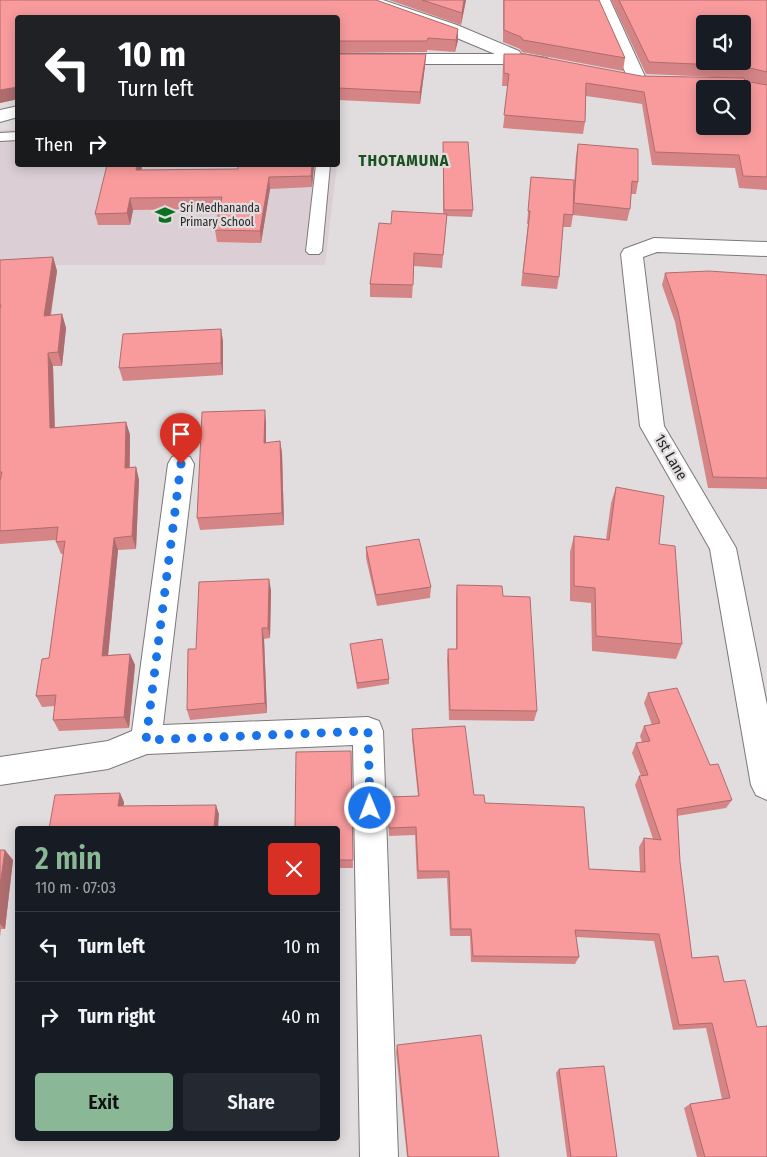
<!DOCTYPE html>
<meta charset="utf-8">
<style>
:root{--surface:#171b24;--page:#242831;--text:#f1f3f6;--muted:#9ea1a6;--line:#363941;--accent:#8ab896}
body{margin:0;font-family:"Fira Sans Condensed",sans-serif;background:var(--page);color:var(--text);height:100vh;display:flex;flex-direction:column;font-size:19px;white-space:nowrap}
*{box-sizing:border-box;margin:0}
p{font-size:16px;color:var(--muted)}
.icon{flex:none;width:28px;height:28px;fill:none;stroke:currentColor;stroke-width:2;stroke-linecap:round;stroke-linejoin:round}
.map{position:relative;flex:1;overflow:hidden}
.details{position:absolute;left:15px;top:826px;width:325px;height:315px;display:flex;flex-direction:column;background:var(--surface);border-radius:5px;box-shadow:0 2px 12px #0003}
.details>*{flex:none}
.banner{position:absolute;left:15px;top:15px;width:325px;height:152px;border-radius:5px;box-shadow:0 2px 12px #0003;background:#202124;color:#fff;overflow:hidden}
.buttons{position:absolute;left:696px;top:15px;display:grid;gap:10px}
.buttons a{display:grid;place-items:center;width:55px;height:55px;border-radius:5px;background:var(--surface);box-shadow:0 2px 12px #0003;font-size:25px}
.pin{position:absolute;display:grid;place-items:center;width:42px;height:42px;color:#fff;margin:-51px -21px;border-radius:50% 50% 50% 0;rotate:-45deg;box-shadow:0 0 5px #0007}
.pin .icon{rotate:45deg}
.me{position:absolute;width:55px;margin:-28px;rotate:359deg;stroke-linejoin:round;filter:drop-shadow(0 0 4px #0008)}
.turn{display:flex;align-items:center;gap:18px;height:105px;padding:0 20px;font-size:22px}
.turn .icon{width:65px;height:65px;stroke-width:2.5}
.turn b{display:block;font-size:35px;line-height:42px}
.then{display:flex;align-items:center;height:48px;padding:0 20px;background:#0003;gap:10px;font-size:19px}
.round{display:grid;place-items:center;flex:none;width:52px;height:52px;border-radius:5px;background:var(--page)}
.head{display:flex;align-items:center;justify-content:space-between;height:85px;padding:0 20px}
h1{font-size:30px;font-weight:600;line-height:38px;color:var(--accent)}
.cta{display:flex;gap:10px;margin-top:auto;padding:10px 20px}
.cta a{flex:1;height:58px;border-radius:5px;background:var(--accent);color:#111;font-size:20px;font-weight:600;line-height:58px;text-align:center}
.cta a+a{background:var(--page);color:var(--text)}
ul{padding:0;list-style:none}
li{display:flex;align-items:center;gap:15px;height:70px;padding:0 20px;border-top:1px solid var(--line)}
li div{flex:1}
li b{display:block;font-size:19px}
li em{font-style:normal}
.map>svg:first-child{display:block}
.built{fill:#dbcfd5}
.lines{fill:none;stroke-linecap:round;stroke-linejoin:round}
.service-casing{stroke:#7b7879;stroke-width:2}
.minor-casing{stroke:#7b7879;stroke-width:2}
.service{fill:#fff;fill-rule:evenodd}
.minor{fill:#fff;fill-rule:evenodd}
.wall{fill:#d68587;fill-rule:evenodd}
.shaded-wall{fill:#ae6c6e}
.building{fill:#f99b9d;stroke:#ae6c6e;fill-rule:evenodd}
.route{stroke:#1a73e8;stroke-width:9;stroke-dasharray:0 16.2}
.labels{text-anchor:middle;stroke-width:4.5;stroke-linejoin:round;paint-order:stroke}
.far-poi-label{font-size:12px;fill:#282727;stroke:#e1dddf;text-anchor:start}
.street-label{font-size:15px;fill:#282727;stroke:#e1dddf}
.far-district-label{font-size:16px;font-weight:bold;letter-spacing:1px;fill:#195220;stroke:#e1dddf}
</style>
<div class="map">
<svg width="767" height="1157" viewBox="0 0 767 1157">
<rect width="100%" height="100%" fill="#e1dddf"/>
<polygon class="built" points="0,130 17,130 18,165 337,165 325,265 0,265"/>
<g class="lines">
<defs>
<g id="service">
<polygon points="18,132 18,140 0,141 0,133"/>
<polygon points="316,165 330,165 322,251 319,254 309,254 306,251"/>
</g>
<g id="minor">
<polygon points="359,0 383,0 457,25 519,51 521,54 547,58 550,62 547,66 541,67 524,64 338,64 338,54 495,54 445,33 361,4"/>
<polygon points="594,0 610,0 647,81 644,85 638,86 632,85 629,81"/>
<polygon points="18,106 18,117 0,122 0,110"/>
<polygon points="654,238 767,242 767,256 657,252 643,257 664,426 736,548 767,705 767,800 756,795 751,785 710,549 640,426 621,254 624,249"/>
<polygon points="181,454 190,457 194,464 163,725 368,717 379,721 383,731 398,1157 360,1157 353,745 147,754 108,769 0,785 0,757 108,741 132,731 168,464 172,457"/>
</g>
</defs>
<use href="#service" class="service-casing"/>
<use href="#minor" class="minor-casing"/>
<use href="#service" class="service"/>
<use href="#minor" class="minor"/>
</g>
<g class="wall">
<polygon points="0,0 376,0 458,29 458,40 455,52 427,50 427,52 338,53 338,18 18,18 18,99 0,103"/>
<polygon points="389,0 466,0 461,25"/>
<polygon points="503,0 599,0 625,58 623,71 522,52 520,49 503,42"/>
<path d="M611 0H767V190L739 188 735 168 652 165 642 104 586 96 585 122 583 134 503 128 508 86H502L503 66 504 54 641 76 738 78 646 74ZM745 80 753 82 760 84 745 81Z"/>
<polygon points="338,54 426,54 425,66 420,104 338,100"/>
<polygon points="443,142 473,210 472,217 447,216 442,268 414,266 412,298 370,297 370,284 391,224 443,214"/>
<polygon points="578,144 638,182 636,194 631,194 630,209 627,221 573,215 571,227 563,227 559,277 557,289 521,286 528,224 527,224 531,177 574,183 576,156"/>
<polygon points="107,165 141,165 141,170 238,169 314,165 312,187 270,189 261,243 217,242 215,230 219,209 133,210 130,225 98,225 95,214"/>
<polygon points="53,257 57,271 51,315 62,314 66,328 62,366 53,366 55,428 126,422 130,435 130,468 136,467 139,480 136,549 118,550 108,655 130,654 135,665 129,728 59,731 53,720 55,706 42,707 36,696 49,658 63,554 61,554 56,542 56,540 0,544 0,260"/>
<polygon points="665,273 767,275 767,489 708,488 675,322 662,285"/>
<polygon points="221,329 223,342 223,375 123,381 119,368"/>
<polygon points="266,422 266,443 280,441 282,453 284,525 200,530 197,518"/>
<polygon points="616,487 659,544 682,644 676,659 592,651 591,603 570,601 570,552 574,536 606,539 611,503"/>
<polygon points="366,547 431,587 430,598 377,606 366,558"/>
<polygon points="457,585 503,596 537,711 534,721 449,720 447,660 448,649 456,649 456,596"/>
<polygon points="271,590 270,638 264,639 267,713 190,720 187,710 196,649"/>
<polygon points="350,644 389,679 389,684 357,689"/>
<polygon points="648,693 710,765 732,800 726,808 677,816 680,862 692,958 767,1157 697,1157 684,1108 690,1104 722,1099 706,1028 673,1030 654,941 576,937 579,957 575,964 471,962 470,936 450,936 447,878 417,879 415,835 389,836 388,797 418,796 412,739 412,729 474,795 485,803 589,869 640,871 639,847 644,838 653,839 635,785 639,776 641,776 632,753 636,743 642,742 640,736 644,726 652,725 644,703"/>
<polygon points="351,760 353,868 338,868 338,829"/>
<polygon points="0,850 13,860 5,929 1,929 0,937"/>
<polygon points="397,1045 499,1157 407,1157 396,1052"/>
<polygon points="559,1069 617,1157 567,1157 556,1073"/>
</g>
<g class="shaded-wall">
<polygon points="464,0 466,0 461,25 462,13"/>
<polygon points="458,29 458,40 455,52 456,40"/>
<polygon points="426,54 425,66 420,104 420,92"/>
<polygon points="18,87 18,99 0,103 0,90"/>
<polygon points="137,165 141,165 142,168 139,181 136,170"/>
<polygon points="312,165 314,165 312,187 311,176"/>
<polygon points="269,177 270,189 261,243 260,231"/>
<polygon points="130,198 133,210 130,225 127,213"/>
<polygon points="53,257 57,271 48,329 44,316"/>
<polygon points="62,314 66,328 62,366 58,352"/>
<polygon points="221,329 223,342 223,375 221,363"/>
<polygon points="48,353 53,366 55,442 50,428"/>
<polygon points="265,410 266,422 266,456 264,443"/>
<polygon points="126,422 130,435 129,481 125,468"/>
<polygon points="280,441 282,453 284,525 282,513"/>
<polygon points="136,467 139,480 136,549 132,536"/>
<polygon points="114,538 118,550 107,667 102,656"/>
<polygon points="269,579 271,590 270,638 268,628"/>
<polygon points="262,628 264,639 267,713 265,703"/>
<polygon points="130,654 135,665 129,728 124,717"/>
<polygon points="120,793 124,802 123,815 118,806"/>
<polygon points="216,805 219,814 218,829 214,829"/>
<polygon points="5,850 13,860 5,929 0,924 0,886"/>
</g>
<g class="building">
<polygon points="0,0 376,0 458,29 456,40 428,38 427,41 338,41 338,18 18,18 18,87 0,90"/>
<polygon points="422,0 464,0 462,13"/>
<polygon points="504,0 599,0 625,58 523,40 521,37 504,30"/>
<path d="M619 0H767V72L741 66 649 62ZM705 24H742V61H705Z"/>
<polygon points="338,54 426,54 420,92 338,88"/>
<path d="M504 54H525L641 76 744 78 745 81 767 85V177L743 176 739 155 655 152 644 92 586 83 585 122 504 115 509 74 504 73ZM705 89H742V126H705Z"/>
<polygon points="443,142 468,142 473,210 444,210"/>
<polygon points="578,144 638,149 638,182 632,181 630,209 574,203"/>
<polygon points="107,165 137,165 136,170 238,169 238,165 312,165 311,176 269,177 260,231 215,230 222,197 130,198 127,213 95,214"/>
<polygon points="531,177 574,180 573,215 564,214 559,277 523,273 530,211 528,211"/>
<polygon points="392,211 447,214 443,255 414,253 413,285 370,284 379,223 391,224"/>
<polygon points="53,257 44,316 62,314 58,352 48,353 50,428 126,422 125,468 136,467 132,536 114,538 102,656 130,654 124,717 53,720 56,695 36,696 42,659 49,658 65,541 56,542 58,527 0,531 0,481 2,472 0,472 0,309 1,305 0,305 0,260"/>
<polygon points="709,271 767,275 767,478 713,477 678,311 665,273"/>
<polygon points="221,329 221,363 119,368 123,334"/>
<polygon points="265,410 264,443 280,441 282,513 197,518 202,412"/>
<polygon points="616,487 664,496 659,544 675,546 682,644 596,636 595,588 574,586 574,536 609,540"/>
<polygon points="419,539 431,587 376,595 366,547"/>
<polygon points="269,579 268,628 262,628 265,703 187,710 188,649 196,649 199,582"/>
<polygon points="457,585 502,586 503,596 530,597 537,711 450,710 448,649 457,649"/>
<polygon points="382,639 389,679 357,683 350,644"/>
<polygon points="677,688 710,765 718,764 732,800 677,809 680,862 692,958 718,956 724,982 745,980 757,1027 767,1026 767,1157 705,1157 690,1104 730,1098 712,1023 679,1025 659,934 575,930 579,957 473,956 471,929 451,929 449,871 418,871 416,827 389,828 388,797 419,796 412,729 465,726 474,795 484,795 485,803 584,807 589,869 645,872 644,838 661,840 639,776 648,775 636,743 650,741 644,726 660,723 648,693"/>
<polygon points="351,751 353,860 338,860 338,829 295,829 296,752"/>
<polygon points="120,793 118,806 216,805 214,829 49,829 55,795"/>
<polygon points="0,850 5,850 0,886"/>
<polygon points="481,1035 499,1157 408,1157 397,1045"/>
<polygon points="604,1066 617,1157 571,1157 559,1069"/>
</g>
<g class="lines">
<polyline class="route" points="181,464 146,740 368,731 370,808"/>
</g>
<defs>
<symbol id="school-bare" viewBox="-9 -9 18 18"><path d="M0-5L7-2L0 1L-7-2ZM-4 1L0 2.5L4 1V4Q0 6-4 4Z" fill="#0b7120" stroke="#e1dddf" stroke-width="2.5" paint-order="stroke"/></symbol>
</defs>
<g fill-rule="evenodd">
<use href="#school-bare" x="151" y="201" width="28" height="28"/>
</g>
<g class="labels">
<g class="far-poi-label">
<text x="180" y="212">Sri Medhananda<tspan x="180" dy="14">Primary School</tspan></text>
</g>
<g class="street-label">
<text transform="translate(671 457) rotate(60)" y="5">1st Lane</text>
</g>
<g class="far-district-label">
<text x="404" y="166">THOTAMUNA</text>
</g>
</g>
</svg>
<div class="buttons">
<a><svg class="icon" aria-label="sound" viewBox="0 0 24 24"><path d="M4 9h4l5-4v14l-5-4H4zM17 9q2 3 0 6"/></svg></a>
<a><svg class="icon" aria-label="search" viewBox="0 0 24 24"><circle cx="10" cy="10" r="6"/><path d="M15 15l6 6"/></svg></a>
</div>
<div class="pin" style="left:181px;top:464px;background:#d93025"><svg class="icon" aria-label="arrive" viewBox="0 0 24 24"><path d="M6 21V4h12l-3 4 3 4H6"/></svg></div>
<svg class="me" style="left:370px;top:808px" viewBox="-20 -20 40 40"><circle r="17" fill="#1a73e8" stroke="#fff" stroke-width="3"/><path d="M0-11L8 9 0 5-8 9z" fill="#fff"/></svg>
<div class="banner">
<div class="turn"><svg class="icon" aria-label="left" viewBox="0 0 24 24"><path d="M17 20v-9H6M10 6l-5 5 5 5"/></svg><div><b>10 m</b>Turn left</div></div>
<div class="then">Then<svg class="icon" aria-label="right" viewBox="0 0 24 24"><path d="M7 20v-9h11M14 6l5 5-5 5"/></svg></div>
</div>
<section class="details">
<div class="head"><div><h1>2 min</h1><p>110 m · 07:03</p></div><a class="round" style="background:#d93025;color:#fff"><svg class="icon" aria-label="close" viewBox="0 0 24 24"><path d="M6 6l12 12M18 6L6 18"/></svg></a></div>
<ul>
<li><svg class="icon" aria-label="left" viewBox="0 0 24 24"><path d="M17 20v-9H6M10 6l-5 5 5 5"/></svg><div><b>Turn left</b></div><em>10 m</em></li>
<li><svg class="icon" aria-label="right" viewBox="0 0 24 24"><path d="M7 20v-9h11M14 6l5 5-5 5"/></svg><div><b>Turn right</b></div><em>40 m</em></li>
</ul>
<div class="cta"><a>Exit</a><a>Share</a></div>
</section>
</div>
